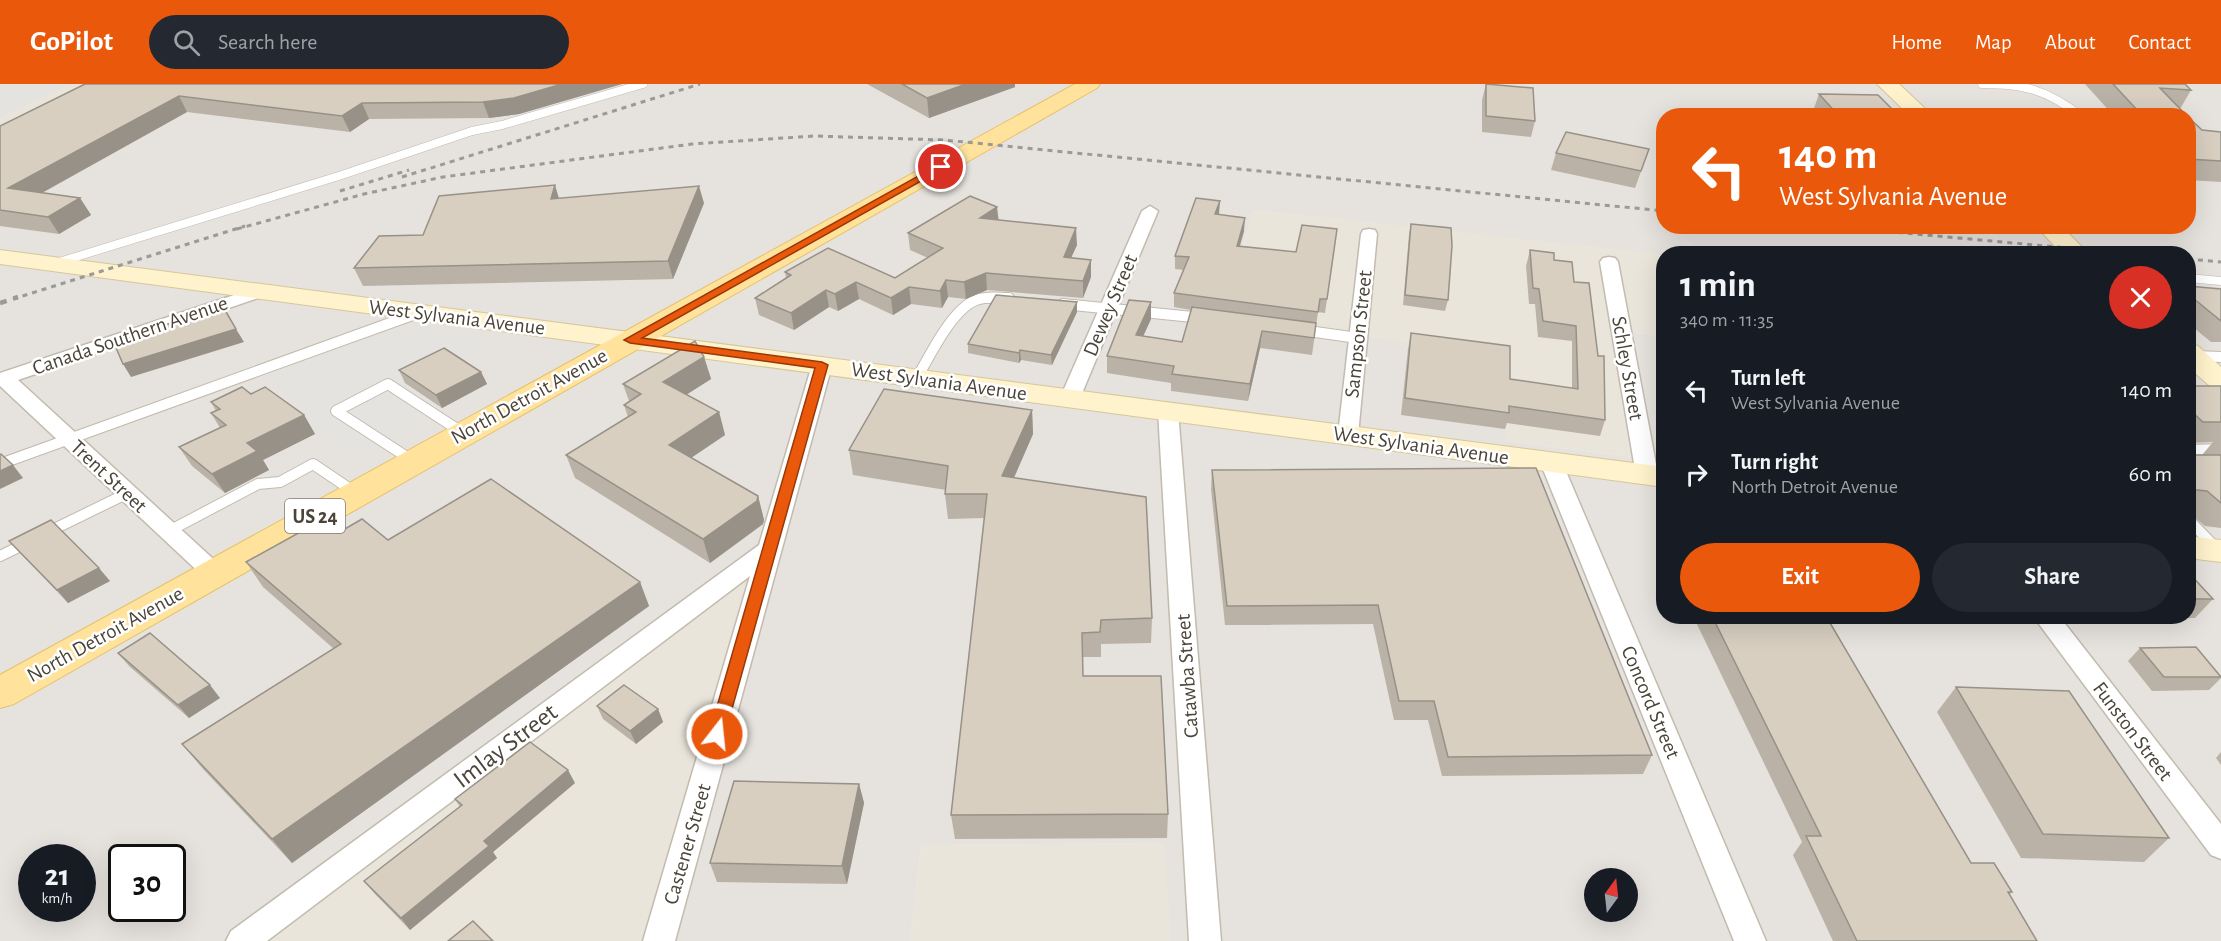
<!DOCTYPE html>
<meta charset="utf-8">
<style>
:root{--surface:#171b24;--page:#242831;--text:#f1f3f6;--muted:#9ea1a6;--accent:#ea580c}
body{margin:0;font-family:"Alegreya Sans",sans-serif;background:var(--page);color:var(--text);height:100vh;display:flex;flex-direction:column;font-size:22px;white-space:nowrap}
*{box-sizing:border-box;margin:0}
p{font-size:20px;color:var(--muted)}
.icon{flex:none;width:33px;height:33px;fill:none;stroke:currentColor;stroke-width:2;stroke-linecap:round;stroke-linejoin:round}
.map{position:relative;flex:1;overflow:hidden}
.drawer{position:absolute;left:1656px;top:162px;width:540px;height:378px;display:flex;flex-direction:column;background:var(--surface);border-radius:24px;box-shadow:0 6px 24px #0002}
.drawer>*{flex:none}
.top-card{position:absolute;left:1656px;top:24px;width:540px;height:126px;border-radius:24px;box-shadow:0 6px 24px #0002;background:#ea580c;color:#fff;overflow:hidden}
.needle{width:39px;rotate:15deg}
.fabs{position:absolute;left:1584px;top:784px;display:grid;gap:12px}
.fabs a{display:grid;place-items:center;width:54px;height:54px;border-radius:50%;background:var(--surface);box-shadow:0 6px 24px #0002;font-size:30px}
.speed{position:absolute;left:18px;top:760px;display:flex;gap:12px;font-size:30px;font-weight:700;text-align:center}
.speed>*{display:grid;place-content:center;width:78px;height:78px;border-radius:50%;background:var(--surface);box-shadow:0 6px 24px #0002;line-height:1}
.speed small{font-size:15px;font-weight:400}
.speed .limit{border:3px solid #111;border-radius:9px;background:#fff;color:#111}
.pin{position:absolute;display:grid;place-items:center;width:51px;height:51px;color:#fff;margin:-26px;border:3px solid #fff;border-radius:50%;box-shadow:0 2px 6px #0007}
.me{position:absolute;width:66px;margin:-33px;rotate:16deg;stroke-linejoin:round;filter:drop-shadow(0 0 4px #0008)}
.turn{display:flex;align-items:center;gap:21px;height:126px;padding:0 24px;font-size:27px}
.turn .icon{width:78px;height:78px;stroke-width:2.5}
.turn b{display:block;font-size:42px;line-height:51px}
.round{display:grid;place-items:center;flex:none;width:63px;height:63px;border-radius:32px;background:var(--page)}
.headline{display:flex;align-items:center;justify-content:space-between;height:102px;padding:0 24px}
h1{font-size:36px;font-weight:700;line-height:45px}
.button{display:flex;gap:12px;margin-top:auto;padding:12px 24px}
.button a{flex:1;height:69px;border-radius:36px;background:var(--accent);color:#fff;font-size:24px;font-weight:700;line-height:69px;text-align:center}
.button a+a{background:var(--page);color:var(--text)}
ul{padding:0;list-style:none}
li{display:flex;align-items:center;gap:18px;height:84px;padding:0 24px}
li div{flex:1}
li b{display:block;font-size:22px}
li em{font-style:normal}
header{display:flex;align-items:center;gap:36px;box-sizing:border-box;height:84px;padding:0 30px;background:var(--accent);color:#fff}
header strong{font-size:28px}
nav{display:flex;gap:33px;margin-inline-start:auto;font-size:21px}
.search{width:420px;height:54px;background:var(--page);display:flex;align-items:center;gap:15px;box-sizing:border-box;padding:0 21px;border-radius:33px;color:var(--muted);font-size:22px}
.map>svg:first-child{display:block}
.residential{fill:#eae5da}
.industrial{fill:#e6e2dd;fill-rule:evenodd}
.parking{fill:#e5e3e0}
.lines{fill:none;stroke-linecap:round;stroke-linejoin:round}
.lane-far1-casing{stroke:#c2bbae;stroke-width:9}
.lane-casing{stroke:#c2bbae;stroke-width:12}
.street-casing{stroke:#c2bbae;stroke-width:3}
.secondary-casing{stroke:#d6c79b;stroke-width:2}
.primary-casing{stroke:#e6c16a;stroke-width:2}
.lane-far1{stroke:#fff;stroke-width:8}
.lane{stroke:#fff;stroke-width:10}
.street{fill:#fff;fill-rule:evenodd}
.secondary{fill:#fff3cd;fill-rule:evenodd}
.primary{fill:#ffe39c;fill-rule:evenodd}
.rail-far1{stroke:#9a9a9a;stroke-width:3;stroke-dasharray:5 5;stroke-linecap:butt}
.rail{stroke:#9a9a9a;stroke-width:4.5;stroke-dasharray:7 7;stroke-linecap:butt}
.wall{fill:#bab2a6}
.shaded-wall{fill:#979187}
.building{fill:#d8cfc1;stroke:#979187;stroke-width:1.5}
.route{fill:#ea580c;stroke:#983908;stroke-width:1.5}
.labels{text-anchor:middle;stroke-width:5;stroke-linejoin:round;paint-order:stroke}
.shield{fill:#fff;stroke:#817c74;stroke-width:1.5}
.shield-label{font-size:20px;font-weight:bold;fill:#4b4439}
.street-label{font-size:21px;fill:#4b4439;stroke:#fff}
.near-street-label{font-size:26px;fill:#4b4439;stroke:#fff}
</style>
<header>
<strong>GoPilot</strong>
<div class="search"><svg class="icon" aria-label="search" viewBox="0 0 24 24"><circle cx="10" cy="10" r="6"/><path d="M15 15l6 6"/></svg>Search here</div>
<nav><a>Home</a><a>Map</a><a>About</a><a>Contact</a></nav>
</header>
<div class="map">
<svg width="2221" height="857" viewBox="0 0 2221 857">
<rect width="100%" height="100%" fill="#f6f3ec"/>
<g class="residential">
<polygon points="0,0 111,0 0,56"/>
<polygon points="1253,126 1664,169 1663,252 1627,248 1649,375 1506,357 1223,235"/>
<polygon points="769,466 670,857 242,857"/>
<polygon points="1166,759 1170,857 910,857 921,761"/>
</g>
<path class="industrial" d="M111 0H2221V857H1170L1165 759 921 761 910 857H670L769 467 242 857H0V56ZM1664 32H2188V142H1664ZM1253 126 1664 170H2188V532H1664L1663 252 1626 248 1648 375 1506 357 1503 270 1223 235ZM32 774H82V825H32ZM122 774H172V825H122ZM1594 795H1628V828H1594Z"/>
<g class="parking">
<polygon points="0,0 71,0 0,34"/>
<polygon points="398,242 496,254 406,300 445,326 351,376 290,331 306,323 279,303 282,301 265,290"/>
</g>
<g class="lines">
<defs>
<g id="lane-far1">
<path d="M1982 0C2025 0 2047 6 2081 32"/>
<polyline points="56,179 342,91 472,47 502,41 643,0"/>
<polyline points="2188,194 2221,197"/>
<polyline points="981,215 1009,214"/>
</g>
<g id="lane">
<polyline points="1063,220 1203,234"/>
<polyline points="1301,246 1358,254"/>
<polyline points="2196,272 2221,273"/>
<path d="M917 294C929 273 952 225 976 216 987 212 998 214 1009 214"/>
<polyline points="2188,366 2221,365"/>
<polyline points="413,377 336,327 388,300 463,349"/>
<polyline points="0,380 418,229"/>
<polyline points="2188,435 2215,463"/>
<polyline points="169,447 258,400 280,398 313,380 356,409"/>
<polyline points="46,449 128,409"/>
<polyline points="0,472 27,459"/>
</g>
<g id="street">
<polygon points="1150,122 1158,127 1080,314 1077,318 1070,320 1063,318 1060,314 1142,127"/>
<polygon points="1369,145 1375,146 1377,150 1358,351 1355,356 1348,358 1341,356 1338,351 1361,150 1363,146"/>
<polygon points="1609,173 1615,174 1618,178 1658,391 1655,396 1647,398 1639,396 1636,391 1600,178 1603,174"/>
<polygon points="261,202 267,203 270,207 267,211 18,296 222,483 226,489 222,495 214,498 206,495 0,302 0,289"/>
<polygon points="822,275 829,277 832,281 675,857 643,857 750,492 267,857 226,857 231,847 759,461 812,281 815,277"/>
<polygon points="1168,321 1175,323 1178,327 1221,857 1189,857 1158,327 1161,323"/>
<polygon points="1551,371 1559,373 1562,378 1766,857 1734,857 1540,378 1543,373"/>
<polygon points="2033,532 2059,532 2221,740 2221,775 2211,771"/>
</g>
<g id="secondary">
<polygon points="1877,0 1899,0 1933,32 1910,32"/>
<polygon points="2036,142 2061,142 2089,170 2062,170"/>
<polygon points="0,166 1664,383 1664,403 0,180"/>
<polygon points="2188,260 2198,262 2221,283 2221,305 2211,303 2188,283"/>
<polygon points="2188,452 2221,456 2221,478 2188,474"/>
</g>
<polygon id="primary" points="1075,0 1100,0 1097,4 14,620 0,624 0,591"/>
</defs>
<use href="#lane-far1" class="lane-far1-casing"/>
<use href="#lane" class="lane-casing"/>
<use href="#street" class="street-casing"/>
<use href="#secondary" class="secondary-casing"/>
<use href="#primary" class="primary-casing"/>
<use href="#lane-far1" class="lane-far1"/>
<use href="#lane" class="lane"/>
<use href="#street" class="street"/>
<use href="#secondary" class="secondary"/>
<use href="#primary" class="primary"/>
<g class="rail-far1">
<polyline points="402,93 700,0"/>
<polyline points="340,107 409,86"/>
<polyline points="1828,142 2133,170"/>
<polyline points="237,145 364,110 443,93 692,60 814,52 944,56 1664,127"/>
<polyline points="2188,175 2221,178"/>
<polyline points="13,215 245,142"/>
</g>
<polyline class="rail" points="0,219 18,213"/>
</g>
<g class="wall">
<polygon points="85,0 622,0 519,30 489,34 369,35 350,48 187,28 42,109 80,114 91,131 59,150 0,142 0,42"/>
<polygon points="867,0 1015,0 1015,3 929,34"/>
<polygon points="1486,0 1535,37 1531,53 1482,48 1482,16"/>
<polygon points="2085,0 2185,0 2191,6 2180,25 2187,32 2114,32"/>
<polygon points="1819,10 1899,32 1813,32 1812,30"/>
<polygon points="2188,33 2202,46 2221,48 2221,98 2188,96"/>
<polygon points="1556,69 1643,82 1635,104 1551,86"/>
<polygon points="559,115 704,119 673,195 363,202 354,184 423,151"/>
<polygon points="1219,131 1244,147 1240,162 1296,168 1337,145 1325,229 1318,228 1312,271 1260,264 1248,317 1171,307 1171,299 1107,289 1107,272 1151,235 1143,252 1182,258 1191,226 1174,223 1174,209 1184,186 1175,185 1175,172"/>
<polygon points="998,136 1077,161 1071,174 1091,193 1083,214 987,206 966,215 948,213 942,224 911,220 893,231 859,215 838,227 829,223 794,246 759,231 755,214 786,194 785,188 895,194 928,174 910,166 908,149"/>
<polygon points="1411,140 1448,216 1445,227 1403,221 1409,150"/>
<polygon points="1530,166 1554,176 1574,198 1605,336 1600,352 1507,339 1505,345 1401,331 1408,265 1411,249 1510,295 1572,304 1572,257 1538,253 1535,220 1529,220 1526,182"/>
<polygon points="2188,202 2221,205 2221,258 2211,258 2188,239"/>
<polygon points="1077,228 1052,281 1021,276 1019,279 968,269 968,260"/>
<polygon points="704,273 711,295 686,311 719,328 725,351 691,374 758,412 764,436 763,440 710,479 575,394 566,371 628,333 624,321 629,317 623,300"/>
<polygon points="399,286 481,288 487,300 442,324 405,299"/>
<polygon points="2188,302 2221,302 2221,444 2205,442 2188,428 2188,371 2202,371 2213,358 2188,359"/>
<polygon points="251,310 304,331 315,350 263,376 269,386 225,409 192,382 179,363 220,344 211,329 216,327 211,318"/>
<polygon points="1032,326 1033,350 1014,394 1152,534 1151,559 1101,560 1101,573 1083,573 1083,592 1168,730 1167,754 955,755 951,731 984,434 948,435 945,410 946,406 853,391 849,366"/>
<polygon points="1212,386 1652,671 1643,690 1442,692 1428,636 1394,636 1373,540 1225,541 1211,405"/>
<polygon points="338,449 388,456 640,498 649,522 292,779 203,685 182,660 334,565 263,503 246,478"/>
<polygon points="9,457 110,497 68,519"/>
<polygon points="2188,488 2213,515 2195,534 2084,535 2082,532 2188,532"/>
<polygon points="1693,532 1826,532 1971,779 2012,808 2009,811 2037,857 1833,857 1793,771 1802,758"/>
<polygon points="2140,564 2221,592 2221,594 2209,606 2152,607 2128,577"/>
<polygon points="118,569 220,614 189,634 129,582"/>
<polygon points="1956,603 2169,754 2144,778 2021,774 1937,628"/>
<polygon points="597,622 658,625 663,638 636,660 603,635"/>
<polygon points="2221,668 2221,681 2216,674"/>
<polygon points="575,699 493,768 497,774 410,846 374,809 364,797 460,723 455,715"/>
<polygon points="859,700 864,719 847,800 717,798 710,779"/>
</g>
<g class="shaded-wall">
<polygon points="562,0 622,0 519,30 489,34 483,18"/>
<polygon points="966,0 1015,0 1015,3 929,34 927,14"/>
<polygon points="179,12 187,28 20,121 8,104"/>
<polygon points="362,19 369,35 350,48 342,32"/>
<polygon points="555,101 560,118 551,115"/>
<polygon points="699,102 704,119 673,195 668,177"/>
<polygon points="80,114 91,131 59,150 48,133"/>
<polygon points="1220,117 1219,130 1215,130"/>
<polygon points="997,123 999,139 980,134"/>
<polygon points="1245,134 1244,147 1236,175 1237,162"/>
<polygon points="1076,144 1077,161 1064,189 1064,173"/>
<polygon points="1091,176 1091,193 1083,214 1083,197"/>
<polygon points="986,189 987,206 966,215 964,198"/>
<polygon points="946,196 948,213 942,224 940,207"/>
<polygon points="856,198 859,215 838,227 835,210"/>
<polygon points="909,203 911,220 893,231 891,214"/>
<polygon points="826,206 829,223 794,246 791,229"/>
<polygon points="1077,218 1077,228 1052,281 1051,271"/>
<polygon points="1151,218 1151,235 1136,268 1136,251"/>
<polygon points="236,245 244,258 131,293 123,280"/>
<polygon points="1262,247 1260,264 1248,317 1250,300"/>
<polygon points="1020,266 1021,276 1019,279 1019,269"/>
<polygon points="704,273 711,295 670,321 663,298"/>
<polygon points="481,288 487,300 442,324 436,311"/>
<polygon points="1032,326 1033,350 1004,416 1002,392"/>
<polygon points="719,328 725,351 676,384 669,361"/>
<polygon points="304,331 315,350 263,376 269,386 225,409 212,390 247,359"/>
<polygon points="13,381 23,394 0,405 0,387"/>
<polygon points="758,412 764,436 763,440 710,479 703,455"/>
<polygon points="99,484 110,497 68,519 57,506"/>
<polygon points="640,498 649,522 292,779 272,755"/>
<polygon points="210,601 220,614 189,634 178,621"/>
<polygon points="658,625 663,638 636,660 630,647"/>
<polygon points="568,686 575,699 493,768 497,774 410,846 401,834 484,757"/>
<polygon points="859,700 864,719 847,800 842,782"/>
</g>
<g class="building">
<polygon points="85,0 562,0 514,14 483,18 362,19 342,32 179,12 8,104 80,114 48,133 0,126 0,42"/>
<polygon points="902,0 966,0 927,14"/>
<polygon points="1486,0 1533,4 1535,37 1486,32"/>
<polygon points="2113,0 2185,0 2191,6 2160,4 2187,32 2146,32 2144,29 2140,29"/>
<polygon points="1819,10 1878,11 1899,32 1839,32"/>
<polygon points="2188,33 2202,46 2221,48 2221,77 2188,75"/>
<polygon points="1566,48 1649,65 1641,87 1556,69"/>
<polygon points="555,101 551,115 699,102 668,177 354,184 379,152 423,151 439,112"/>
<polygon points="970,112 997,123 980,134 1076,144 1064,173 1091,176 1083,197 986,189 964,198 946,196 940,207 909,203 891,214 856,198 835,210 826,206 791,229 755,214 791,191 785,188 828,164 895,194 943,164 908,149"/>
<polygon points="1196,114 1220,117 1215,130 1245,134 1237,162 1296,168 1302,141 1337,145 1327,215 1320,215 1318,228 1174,209 1189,173 1175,172"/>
<polygon points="1411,140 1451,144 1452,162 1448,216 1405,211"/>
<polygon points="1530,166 1554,169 1554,176 1572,178 1574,198 1589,199 1598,272 1604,272 1605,336 1509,322 1509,329 1405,314 1411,249 1510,262 1510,295 1578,305 1576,242 1543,237 1539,205 1533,204"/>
<polygon points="2188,202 2221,205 2221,237 2188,210"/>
<polygon points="996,211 1077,218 1051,271 1020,266 1019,269 968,260"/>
<polygon points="1129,216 1151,218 1136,251 1182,258 1192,223 1316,239 1314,254 1262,247 1250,300 1172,290 1174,282 1107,272"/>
<polygon points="222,221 236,245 123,280 114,259"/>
<polygon points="695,257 704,273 663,298 719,328 669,361 758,412 757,417 703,455 566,371 636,328 624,321 641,310 623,300"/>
<polygon points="444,264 481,288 436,311 399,286"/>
<polygon points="2188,302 2221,302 2221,338 2203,338 2192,328 2188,328"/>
<polygon points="242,303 251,310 265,303 304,331 247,359 257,367 212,390 179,363 226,341 211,329 220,325 211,318"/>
<polygon points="884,305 1032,326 1002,392 1146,413 1152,534 1101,536 1100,548 1082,549 1083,592 1161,592 1168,730 951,731 987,410 945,410 948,382 849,366"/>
<polygon points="1,370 13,381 0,387 0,371"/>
<polygon points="2188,371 2221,371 2221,419 2207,407 2188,405"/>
<polygon points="1536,384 1652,671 1448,673 1434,617 1399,617 1378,521 1227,522 1212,386"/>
<polygon points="491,395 640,498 272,755 182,660 341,560 246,478 322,436 338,449 362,435 388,456"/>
<polygon points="51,436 99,484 57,506 9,457"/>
<polygon points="2188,488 2213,515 2188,515"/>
<polygon points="1712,532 1826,532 1971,779 1994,779 2012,808 2008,808 2037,857 1857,857 1806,752 1821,752"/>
<polygon points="150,549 210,601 178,621 118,569"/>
<polygon points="2196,563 2221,593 2164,593 2140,564"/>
<polygon points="624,601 658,625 630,647 597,622"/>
<polygon points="1956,603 2069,607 2169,754 2043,750"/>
<polygon points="530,658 568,686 484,757 489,762 401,834 364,797 462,721 455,715"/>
<polygon points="734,697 859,700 842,782 710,779"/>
<polygon points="473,837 493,857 448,857"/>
</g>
<polygon class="route" points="938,81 946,83 642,254 822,278 828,281 725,650 723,655 717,656 712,655 709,650 815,284 630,259 624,256"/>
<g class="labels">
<rect class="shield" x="285" y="415" width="60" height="34" rx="4.5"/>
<g class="shield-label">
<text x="315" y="439">US 24</text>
</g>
<g class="street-label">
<text transform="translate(1110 221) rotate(-67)" y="7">Dewey Street</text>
<text transform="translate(457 233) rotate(7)" y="7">West Sylvania Avenue</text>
<text transform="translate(1358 250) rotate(-84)" y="7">Sampson Street</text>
<text transform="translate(130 251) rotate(-19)" y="7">Canada Southern Avenue</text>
<text transform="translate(1628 284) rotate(80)" y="7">Schley Street</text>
<text transform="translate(939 297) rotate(8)" y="7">West Sylvania Avenue</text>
<text transform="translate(529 312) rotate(-29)" y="7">North Detroit Avenue</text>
<text transform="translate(1421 361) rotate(8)" y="7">West Sylvania Avenue</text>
<text transform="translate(109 392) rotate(43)" y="7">Trent Street</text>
<text transform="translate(105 550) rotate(-29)" y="7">North Detroit Avenue</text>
<text transform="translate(1187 592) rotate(-94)" y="7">Catawba Street</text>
<text transform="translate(1651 618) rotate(67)" y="7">Concord Street</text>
<text transform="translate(2133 647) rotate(53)" y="7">Funston Street</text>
<text transform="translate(687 760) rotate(-74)" y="7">Castener Street</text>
</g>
<g class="near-street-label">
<text transform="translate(505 661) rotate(-37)" y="9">Imlay Street</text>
</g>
</g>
</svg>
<div class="fabs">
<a><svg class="needle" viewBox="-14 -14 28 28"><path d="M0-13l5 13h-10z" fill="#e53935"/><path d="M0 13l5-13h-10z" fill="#9ea1a6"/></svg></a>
</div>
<div class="speed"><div>21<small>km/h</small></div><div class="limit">30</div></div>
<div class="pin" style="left:941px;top:83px;background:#d93025"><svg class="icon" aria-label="arrive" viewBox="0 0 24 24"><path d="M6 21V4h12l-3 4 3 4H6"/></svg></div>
<svg class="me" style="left:717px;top:650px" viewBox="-20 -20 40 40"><circle r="17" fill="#ea580c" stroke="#fff" stroke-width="3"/><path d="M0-11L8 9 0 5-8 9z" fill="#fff"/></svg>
<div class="top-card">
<div class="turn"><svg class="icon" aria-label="left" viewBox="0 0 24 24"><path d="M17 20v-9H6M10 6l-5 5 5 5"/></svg><div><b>140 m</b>West Sylvania Avenue</div></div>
</div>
<section class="drawer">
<div class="headline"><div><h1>1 min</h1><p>340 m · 11:35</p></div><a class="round" style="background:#d93025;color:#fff"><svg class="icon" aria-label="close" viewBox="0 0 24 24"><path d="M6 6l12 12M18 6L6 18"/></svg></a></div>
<ul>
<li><svg class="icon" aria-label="left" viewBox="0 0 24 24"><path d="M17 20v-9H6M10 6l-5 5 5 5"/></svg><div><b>Turn left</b><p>West Sylvania Avenue</p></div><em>140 m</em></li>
<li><svg class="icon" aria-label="right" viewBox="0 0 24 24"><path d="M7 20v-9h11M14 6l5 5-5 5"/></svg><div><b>Turn right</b><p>North Detroit Avenue</p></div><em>60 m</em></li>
</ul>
<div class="button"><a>Exit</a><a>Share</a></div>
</section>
</div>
